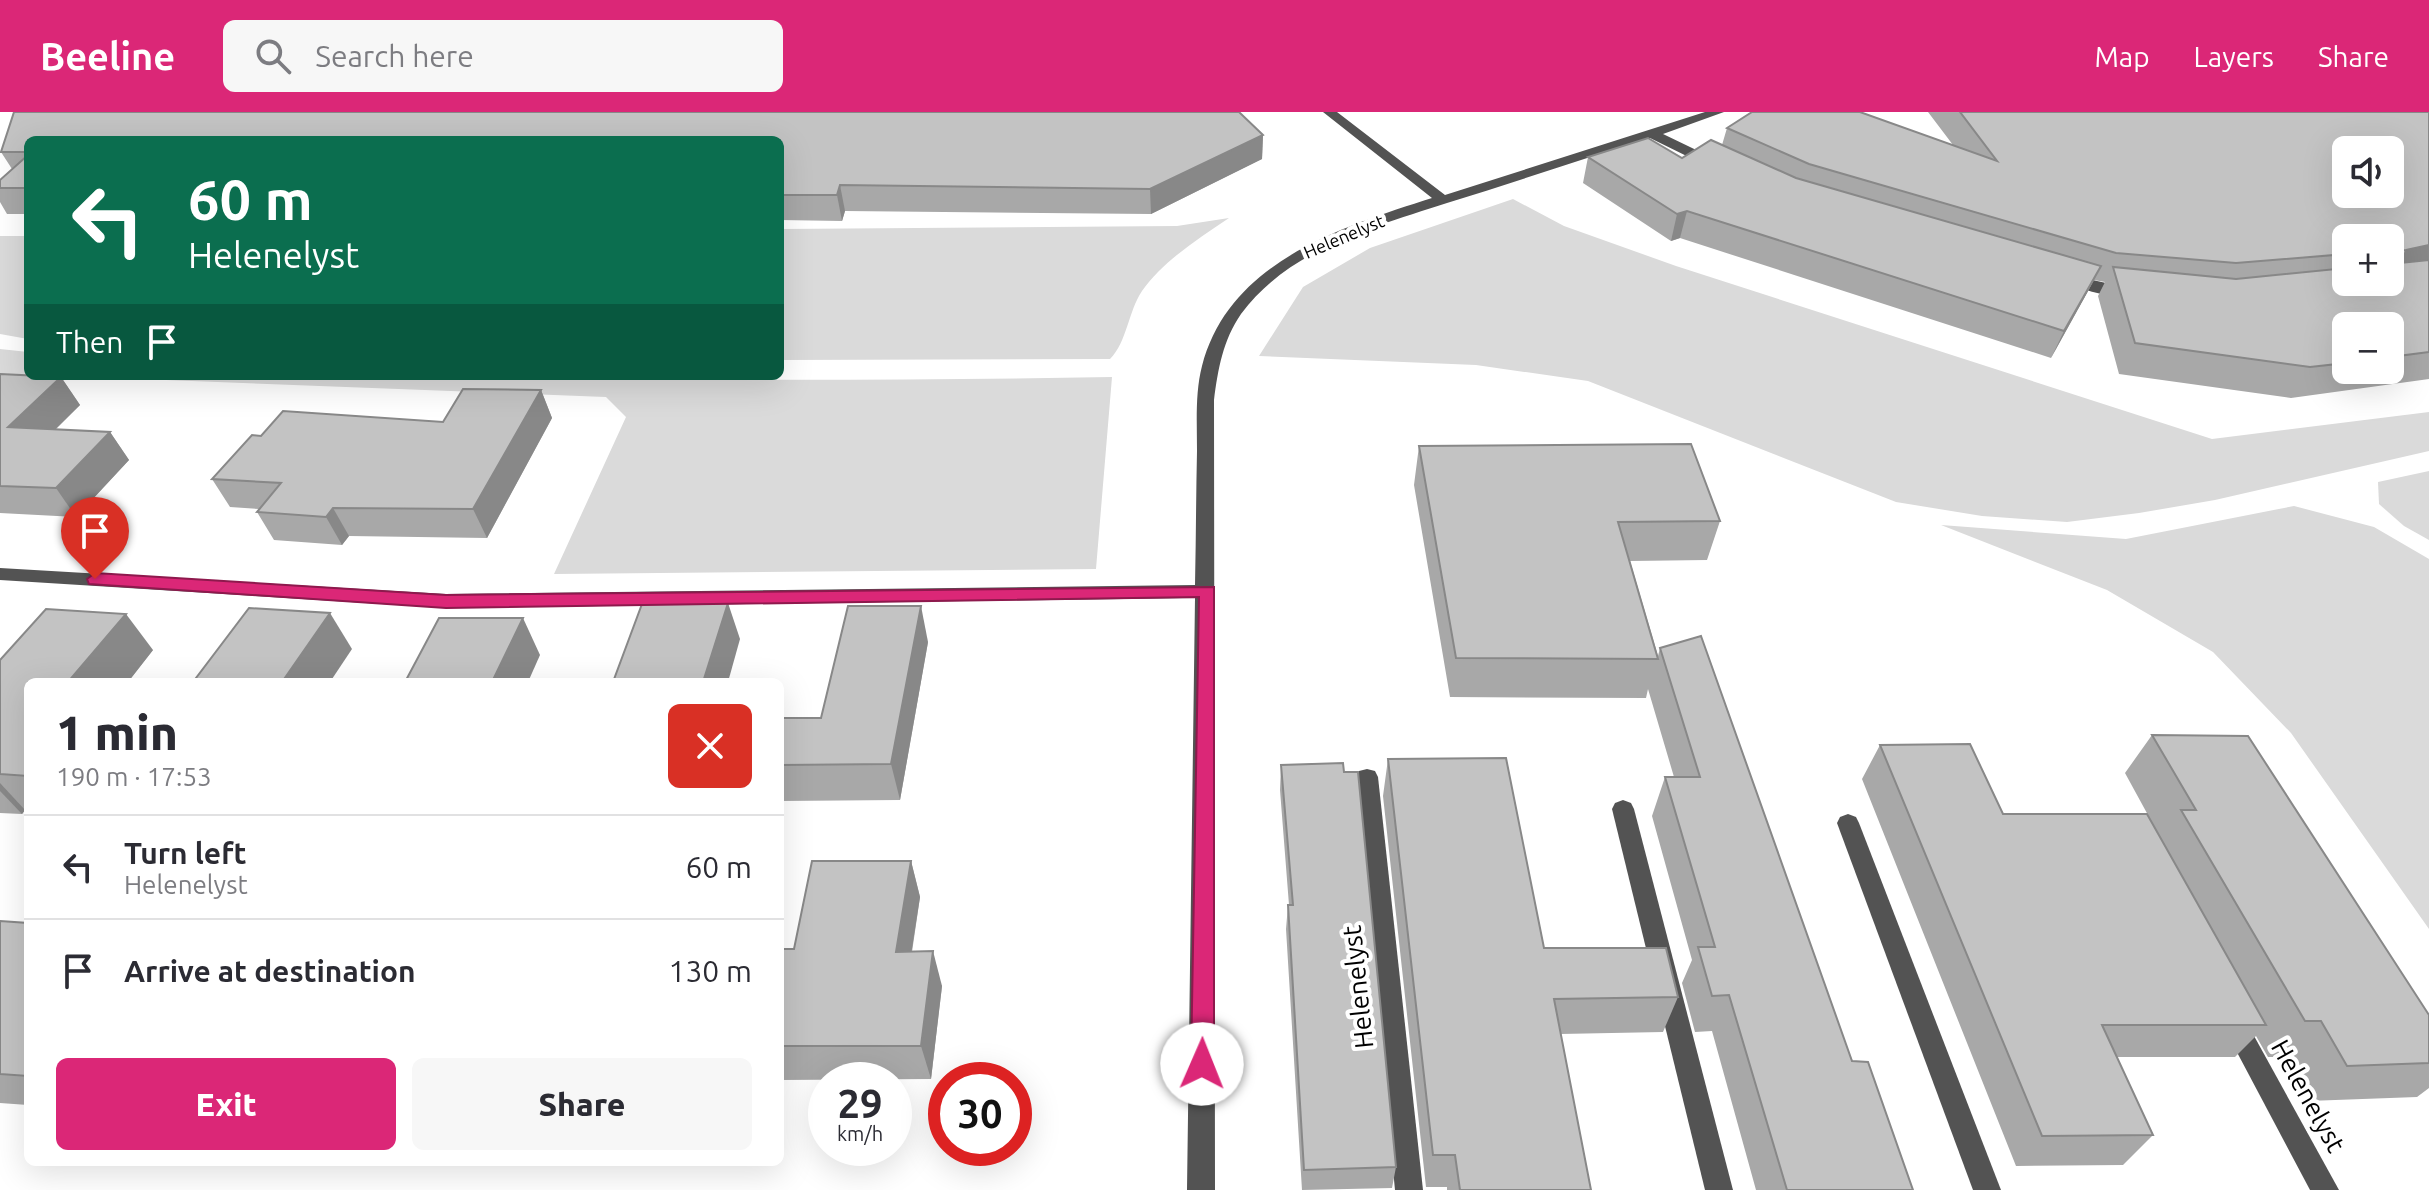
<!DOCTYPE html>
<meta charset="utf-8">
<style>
:root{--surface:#fff;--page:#f7f7f7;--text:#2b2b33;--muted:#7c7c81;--line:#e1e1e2;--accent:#db2777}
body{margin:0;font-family:Ubuntu,sans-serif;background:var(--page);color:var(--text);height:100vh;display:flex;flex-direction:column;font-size:30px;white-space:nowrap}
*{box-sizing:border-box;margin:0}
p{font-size:26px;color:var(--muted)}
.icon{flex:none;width:44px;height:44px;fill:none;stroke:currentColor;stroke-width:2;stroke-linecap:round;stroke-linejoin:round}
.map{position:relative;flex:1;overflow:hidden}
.sheet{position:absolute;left:24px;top:566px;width:760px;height:488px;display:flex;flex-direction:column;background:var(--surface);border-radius:12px;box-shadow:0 8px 32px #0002}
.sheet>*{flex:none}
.guide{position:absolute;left:24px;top:24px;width:760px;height:244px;border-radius:12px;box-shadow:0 8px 32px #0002;background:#0b6e4f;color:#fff;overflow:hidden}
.tools{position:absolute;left:2332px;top:24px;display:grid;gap:16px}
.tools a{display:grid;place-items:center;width:72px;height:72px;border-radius:12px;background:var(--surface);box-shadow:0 8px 32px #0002;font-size:40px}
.speed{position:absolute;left:808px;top:950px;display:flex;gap:16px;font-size:40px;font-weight:700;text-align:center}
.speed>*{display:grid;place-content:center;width:104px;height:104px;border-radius:50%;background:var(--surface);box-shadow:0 8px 32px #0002;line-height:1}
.speed small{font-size:20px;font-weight:400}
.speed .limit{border:12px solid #d22;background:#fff;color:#111}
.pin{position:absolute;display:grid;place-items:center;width:68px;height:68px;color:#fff;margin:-82px -34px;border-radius:50% 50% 50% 0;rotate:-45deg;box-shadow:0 0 8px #0007}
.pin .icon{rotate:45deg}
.me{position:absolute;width:88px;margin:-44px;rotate:1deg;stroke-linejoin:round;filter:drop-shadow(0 0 6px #0008)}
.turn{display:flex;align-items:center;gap:28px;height:168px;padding:0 32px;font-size:36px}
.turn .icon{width:104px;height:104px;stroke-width:2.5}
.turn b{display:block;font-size:56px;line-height:68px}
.then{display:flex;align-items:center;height:76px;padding:0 32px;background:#0003;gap:16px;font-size:30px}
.round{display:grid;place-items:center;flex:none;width:84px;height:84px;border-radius:12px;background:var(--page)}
.summary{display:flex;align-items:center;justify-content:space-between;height:136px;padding:0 32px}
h1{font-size:48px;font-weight:800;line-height:60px}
.action{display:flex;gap:16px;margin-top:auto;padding:16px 32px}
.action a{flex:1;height:92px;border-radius:12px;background:var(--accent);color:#fff;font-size:32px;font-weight:800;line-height:92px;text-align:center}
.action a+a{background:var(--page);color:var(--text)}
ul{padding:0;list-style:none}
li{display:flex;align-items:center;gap:24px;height:104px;padding:0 32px;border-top:2px solid var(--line)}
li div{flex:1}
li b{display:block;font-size:30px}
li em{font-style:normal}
header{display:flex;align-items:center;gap:48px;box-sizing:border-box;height:112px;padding:0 40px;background:var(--accent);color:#fff}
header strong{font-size:38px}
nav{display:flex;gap:44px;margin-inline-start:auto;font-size:28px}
.search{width:560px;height:72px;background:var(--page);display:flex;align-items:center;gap:20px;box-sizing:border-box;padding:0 28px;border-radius:12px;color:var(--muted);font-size:30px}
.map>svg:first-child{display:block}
.green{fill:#dadada}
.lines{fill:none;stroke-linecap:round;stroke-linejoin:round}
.minor{fill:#535353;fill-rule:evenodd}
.wall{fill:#a8a8a8;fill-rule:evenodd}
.shaded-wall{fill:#888}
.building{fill:#c3c3c3;stroke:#888;stroke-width:2;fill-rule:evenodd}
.route{fill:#db2777;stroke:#8e194d;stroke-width:2}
.labels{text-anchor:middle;stroke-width:8;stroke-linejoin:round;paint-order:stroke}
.far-street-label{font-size:18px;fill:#000;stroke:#fff}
.near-street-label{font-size:26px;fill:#000;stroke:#fff}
</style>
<header>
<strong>Beeline</strong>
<div class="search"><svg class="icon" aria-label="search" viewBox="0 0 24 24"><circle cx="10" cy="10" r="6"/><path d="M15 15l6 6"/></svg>Search here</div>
<nav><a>Map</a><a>Layers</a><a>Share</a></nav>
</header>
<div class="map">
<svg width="2429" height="1078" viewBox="0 0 2429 1078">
<rect width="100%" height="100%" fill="#fff"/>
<g class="green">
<polygon points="1513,87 1564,114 1676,154 2212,327 2429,300 2429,339 2215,388 2139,401 2067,410 1982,404 1896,390 1588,269 1476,253 1259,244 1303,175 1370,136"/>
<path d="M1229 106C1198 127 1163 149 1142 179 1128 200 1127 230 1110 247L780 248V117L1177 114Z"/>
<polygon points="0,124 28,124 28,227 0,222"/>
<polygon points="0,237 28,240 28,263 0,262"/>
<path d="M63 264C413 264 762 272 1112 265L1096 457 554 462 626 305 606 285Z"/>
<polygon points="2429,359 2429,428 2404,414 2379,392 2378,370"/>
<polygon points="2294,394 2374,415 2429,447 2429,817 2291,621 2213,540 2107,478 1941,413 2126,427"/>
</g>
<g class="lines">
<g class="minor">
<path d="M1323 0H1337L1445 83 1705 0H1724L1663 22 1717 48V54H1707L1650 26C1583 47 1515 70 1447 91 1374 115 1290 136 1241 202 1223 228 1218 257 1214 288L1215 1078H1187L1195 486 446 496 0 468V456L446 482 1195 473C1196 428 1196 383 1197 339 1197 311 1195 281 1202 254 1229 149 1342 115 1432 86Z"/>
<path d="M2065 162C2079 166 2128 174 2136 180 2121 192 2078 175 2060 170L2057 167Z"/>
<polygon points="1367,657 1375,659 1378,665 1423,1078 1395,1078 1356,665 1359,659"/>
<polygon points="1623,688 1631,691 1634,697 1733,1078 1705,1078 1612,697 1615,691"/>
<polygon points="1848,702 1856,705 1859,711 2001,1078 1973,1078 1837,711 1840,705"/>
<polygon points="2234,901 2243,904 2339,1078 2310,1078 2222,912 2225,904"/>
</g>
</g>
<g class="wall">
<polygon points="14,0 1239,0 1263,23 1262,47 1151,102 845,99 842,109 780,108 780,28 28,28 28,102 7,102 0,90 0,68 12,57 1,40"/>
<path d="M1928 0H2429V267L2291 286 2119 262 2098 184 2105 170 2094 168 2051 246 1680 126 1671 129 1583 71 1588 45 1682 46 1722 33 1727 16 1953 33ZM2346 126H2390V170H2346ZM2346 214H2390V258H2346Z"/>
<polygon points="0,262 61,265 80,293 55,318 110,320 129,348 76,405 0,401"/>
<polygon points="541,278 552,306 487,426 349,424 342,433 274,428 257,400 259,397 230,395 212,367 261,324 443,310"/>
<polygon points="1419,334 1720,409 1707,448 1630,449 1658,544 1660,536 1913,1078 1756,1078 1712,919 1695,920 1682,871 1692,848 1652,704 1665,665 1674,665 1648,577 1646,586 1450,585 1414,373"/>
<polygon points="928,530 900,688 780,689 780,606 821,606"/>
<polygon points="153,538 128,570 28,570 28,698 25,698 22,702 0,701 0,548"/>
<polygon points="2152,623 2429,903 2429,976 2417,985 2308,989 2283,945 2268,945 2256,924 2235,945 2116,945 2153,1023 2123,1053 2016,1054 1862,667 1880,633 2003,702 2160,725 2125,661"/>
<polygon points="1388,647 1544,836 1678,885 1663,920 1560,922 1591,1078 1447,1078 1447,1075 1426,1075 1383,684"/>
<polygon points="1281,653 1396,1055 1392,1076 1302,1078 1286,817 1288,793 1289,793 1280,678"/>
<polygon points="911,749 920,785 912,840 942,874 931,967 780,968 780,837 794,837"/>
<polygon points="0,809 28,811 28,993 0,991"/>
</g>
<g class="shaded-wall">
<polygon points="1263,23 1262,47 1151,102 1150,77"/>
<polygon points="840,73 845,99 842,109 837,83"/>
<polygon points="1687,99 1680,126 1671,129 1677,102"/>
<polygon points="2429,133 2429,159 2390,162 2406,138"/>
<polygon points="2101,154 2087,181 2051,246 2064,219"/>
<polygon points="61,265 80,293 29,343 8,315"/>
<polygon points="541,278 552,306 487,426 473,397"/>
<polygon points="110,320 129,348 76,405 56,376"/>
<polygon points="333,396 349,424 342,433 326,405"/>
<polygon points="728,491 740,527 728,570 703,570"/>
<polygon points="921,494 928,530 900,688 891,652"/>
<polygon points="330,501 352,537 330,570 282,570"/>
<polygon points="126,502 153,538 128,570 68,570"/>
<polygon points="523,506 540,543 528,570 492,570"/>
<polygon points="0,671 25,698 22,702 0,679"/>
<polygon points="911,749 920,785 906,875 896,840"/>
<polygon points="933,839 942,874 931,967 921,934"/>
</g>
<g class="building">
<polygon points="14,0 1239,0 1263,23 1150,77 840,73 837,83 780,83 780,28 28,28 28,40 1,40"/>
<path d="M1752 0H1860L1997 49 1960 0H2429V133L2406 138 2390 139V126H2346V142L2236 151 2116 141 1809 52 1727 16ZM2346 38H2390V82H2346Z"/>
<polygon points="1648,26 1682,46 1711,28 1796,66 2101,154 2064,219 1687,99 1677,102 1588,45"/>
<polygon points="28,43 28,76 0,76 0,68"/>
<polygon points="2429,148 2429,240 2390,245 2390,214 2346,214 2346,251 2310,255 2135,231 2113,155 2236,167 2346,156 2346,170 2390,170 2390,152"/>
<polygon points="0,262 61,265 8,315 110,320 56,376 0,374"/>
<polygon points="463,277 541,278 473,397 333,396 326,405 257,400 281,371 212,367 252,323 261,324 283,299 443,310"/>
<polygon points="1691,332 1720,409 1618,410 1658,547 1456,546 1419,334"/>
<polygon points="728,491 703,570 613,570 642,492"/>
<polygon points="848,494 921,494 891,652 780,653 780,606 821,606"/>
<polygon points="249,496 330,501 282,570 193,570"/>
<polygon points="46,497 126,502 68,570 28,570 28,664 0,662 0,548"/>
<polygon points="439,506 523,506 492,570 405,570"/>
<polygon points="1701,524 1852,949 1868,950 1913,1078 1787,1078 1729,883 1712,884 1698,835 1715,835 1665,665 1700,665 1660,536"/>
<polygon points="2152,623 2248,624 2429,903 2429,951 2347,954 2321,909 2305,909 2181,698 2196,698"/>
<polygon points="1970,632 2003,702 2147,702 2266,913 2102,913 2153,1023 2042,1024 1880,633"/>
<polygon points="1506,646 1544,836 1666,836 1678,885 1554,887 1591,1078 1460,1078 1455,1043 1433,1043 1388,647"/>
<polygon points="1343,651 1344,660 1358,660 1396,1055 1304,1058 1288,793 1293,793 1281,653"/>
<polygon points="812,749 911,749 896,840 933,839 921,934 780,934 780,837 794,837"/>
<polygon points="0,809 28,811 28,964 0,962"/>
</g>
<polygon class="route" points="95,461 446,483 1214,475 1214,952 1210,959 1202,962 1194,959 1191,952 1199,485 446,496 89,472 87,467"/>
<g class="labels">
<g class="far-street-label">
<text transform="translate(1344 125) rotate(-23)" y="6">Helenelyst</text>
</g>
<g class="near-street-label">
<text transform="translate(1358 875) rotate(-96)" y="9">Helenelyst</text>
<text transform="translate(2308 984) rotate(61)" y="9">Helenelyst</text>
</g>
</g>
</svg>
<div class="tools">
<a><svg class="icon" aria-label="sound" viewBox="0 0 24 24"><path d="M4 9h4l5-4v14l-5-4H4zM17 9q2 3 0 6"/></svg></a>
<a>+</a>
<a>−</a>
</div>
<div class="speed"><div>29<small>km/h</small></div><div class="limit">30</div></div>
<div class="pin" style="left:95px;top:467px;background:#d93025"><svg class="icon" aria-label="arrive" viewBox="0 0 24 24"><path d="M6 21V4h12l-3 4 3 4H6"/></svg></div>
<svg class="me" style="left:1202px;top:952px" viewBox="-20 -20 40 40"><circle r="19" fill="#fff"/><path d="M0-13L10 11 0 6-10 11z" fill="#db2777"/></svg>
<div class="guide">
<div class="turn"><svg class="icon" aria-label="left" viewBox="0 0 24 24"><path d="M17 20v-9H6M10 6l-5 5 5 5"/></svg><div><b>60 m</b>Helenelyst</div></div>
<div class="then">Then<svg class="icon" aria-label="arrive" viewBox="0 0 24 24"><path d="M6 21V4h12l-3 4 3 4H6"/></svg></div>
</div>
<section class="sheet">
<div class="summary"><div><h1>1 min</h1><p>190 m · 17:53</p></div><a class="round" style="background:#d93025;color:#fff"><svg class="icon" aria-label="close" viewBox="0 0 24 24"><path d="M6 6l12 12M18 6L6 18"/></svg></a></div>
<ul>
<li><svg class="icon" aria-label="left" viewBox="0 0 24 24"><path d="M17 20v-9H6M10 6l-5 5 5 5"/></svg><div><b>Turn left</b><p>Helenelyst</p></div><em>60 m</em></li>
<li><svg class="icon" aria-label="arrive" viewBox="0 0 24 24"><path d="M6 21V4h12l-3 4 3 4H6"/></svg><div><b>Arrive at destination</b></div><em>130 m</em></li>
</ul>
<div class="action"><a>Exit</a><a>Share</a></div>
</section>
</div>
